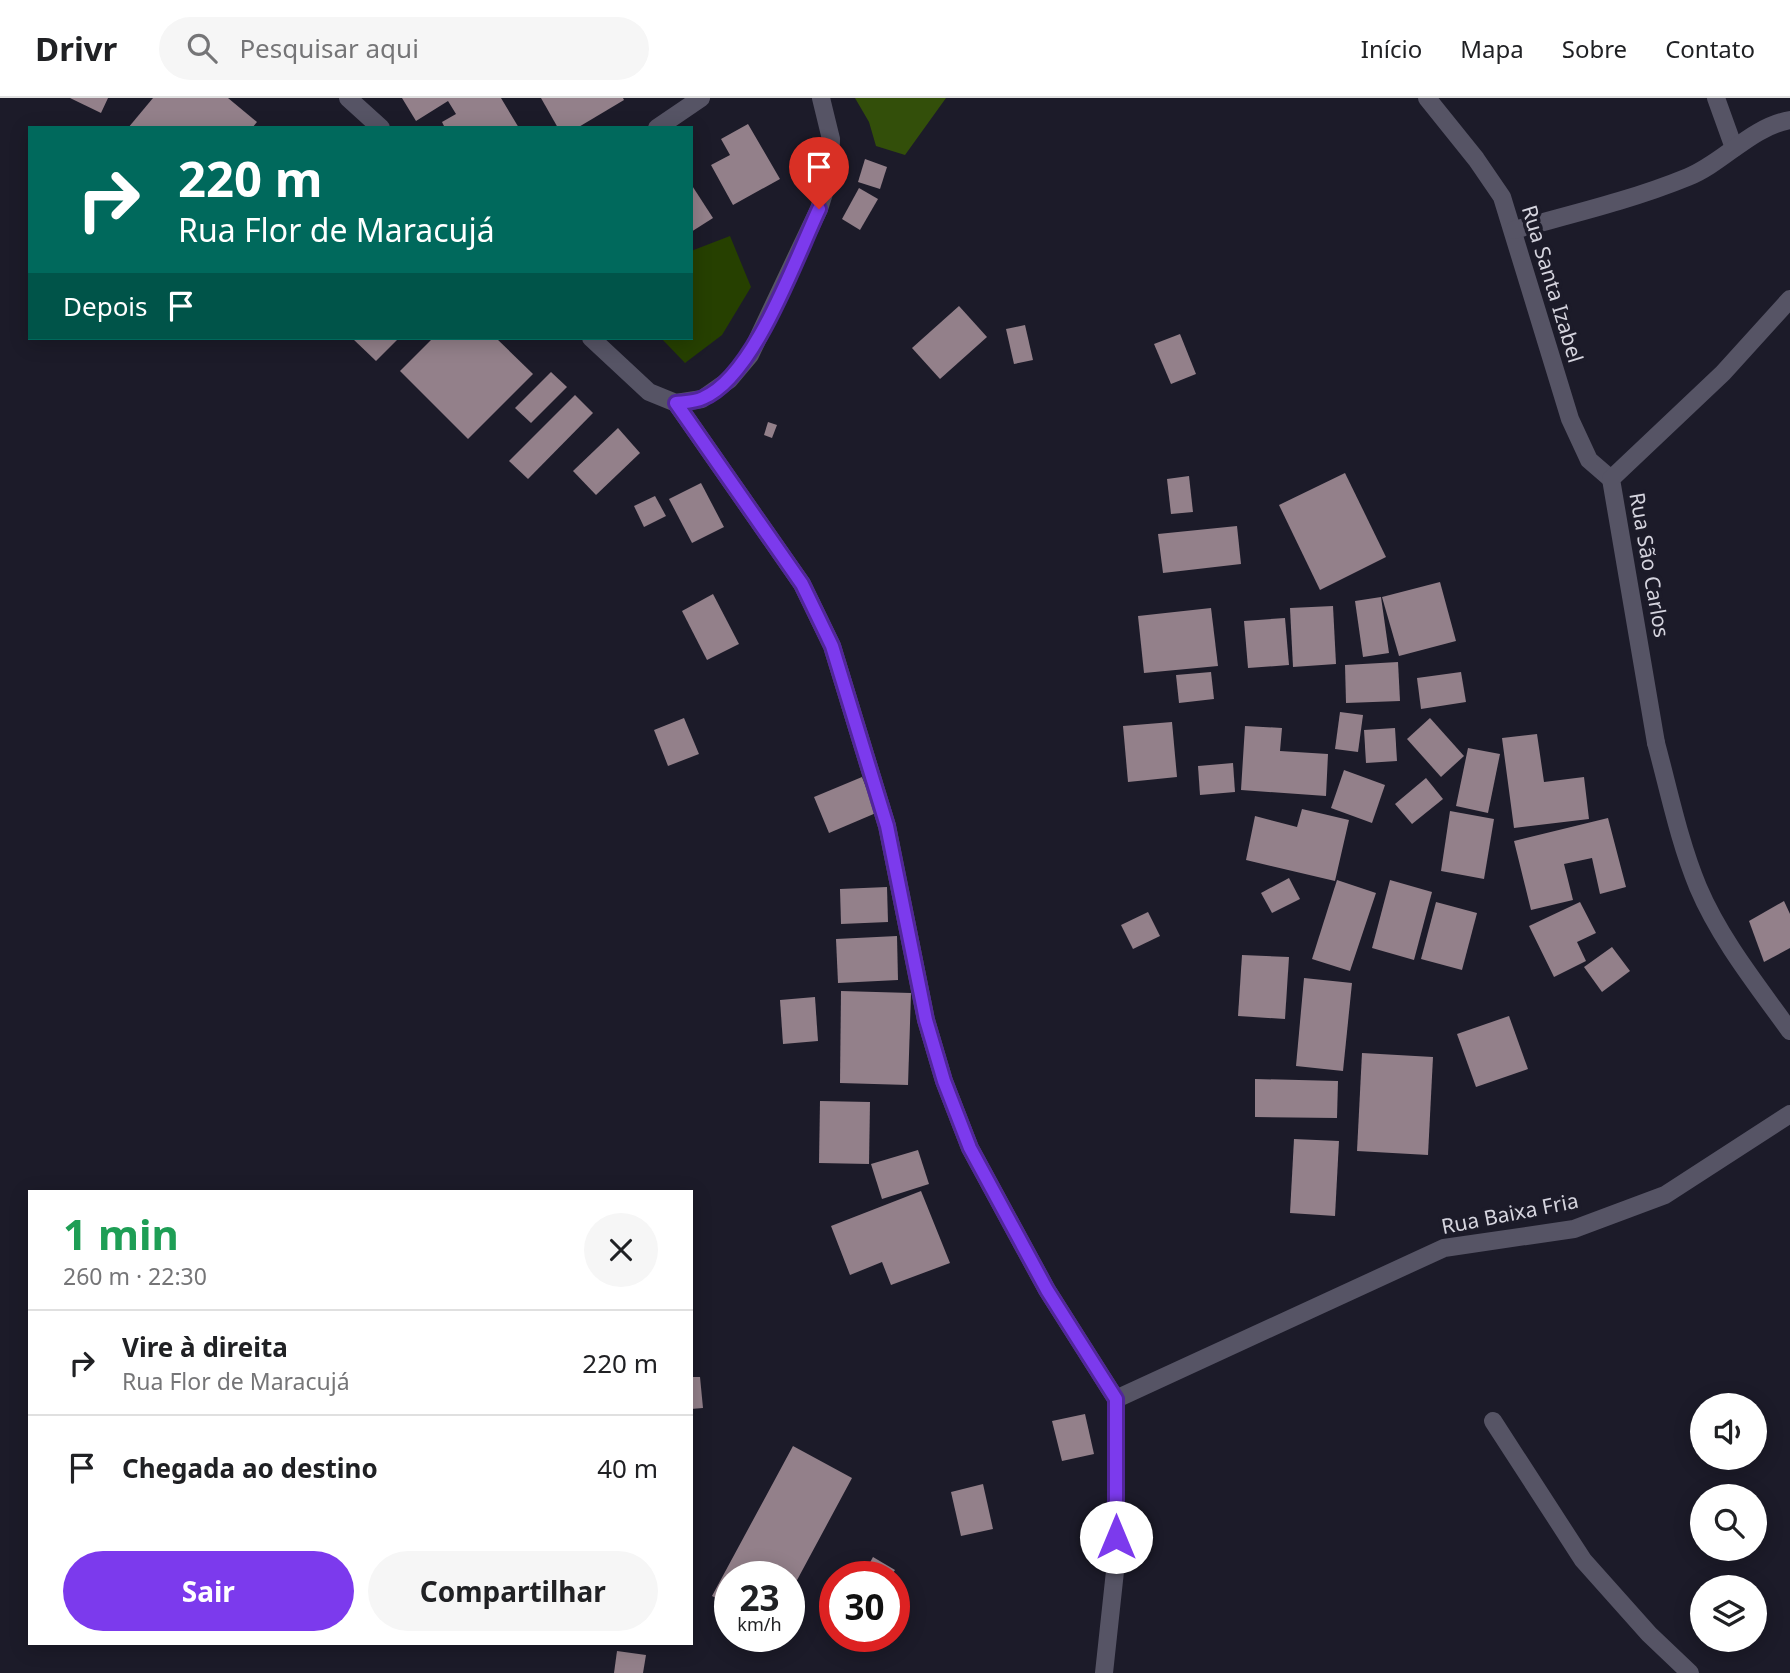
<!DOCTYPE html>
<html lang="pt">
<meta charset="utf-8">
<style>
:root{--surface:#fff;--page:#f6f6f6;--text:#202124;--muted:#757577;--line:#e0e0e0;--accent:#7c3aed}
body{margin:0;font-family:"Noto Sans",sans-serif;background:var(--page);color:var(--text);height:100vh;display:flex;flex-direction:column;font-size:26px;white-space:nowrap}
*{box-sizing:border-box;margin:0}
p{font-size:23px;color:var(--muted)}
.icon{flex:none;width:38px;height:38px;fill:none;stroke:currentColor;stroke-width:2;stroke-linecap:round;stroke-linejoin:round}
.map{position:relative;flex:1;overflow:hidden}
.drawer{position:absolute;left:28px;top:1092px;width:665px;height:455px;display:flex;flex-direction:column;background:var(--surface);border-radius:0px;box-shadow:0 4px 18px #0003}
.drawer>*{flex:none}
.hud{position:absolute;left:28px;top:28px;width:665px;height:214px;border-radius:0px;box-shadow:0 4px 18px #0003;background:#00695c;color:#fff;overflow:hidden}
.controls{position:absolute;left:1690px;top:1295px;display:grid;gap:14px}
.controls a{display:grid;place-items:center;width:77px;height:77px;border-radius:50%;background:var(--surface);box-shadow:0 4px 18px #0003;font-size:35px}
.speed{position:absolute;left:714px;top:1463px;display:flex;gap:14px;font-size:35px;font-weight:700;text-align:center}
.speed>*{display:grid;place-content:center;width:91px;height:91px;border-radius:50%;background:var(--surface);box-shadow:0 4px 18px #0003;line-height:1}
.speed small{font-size:18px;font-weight:400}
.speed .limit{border:10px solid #d22;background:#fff;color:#111}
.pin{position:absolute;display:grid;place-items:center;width:60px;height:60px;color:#fff;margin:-72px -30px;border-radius:50% 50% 50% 0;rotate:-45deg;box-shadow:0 0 7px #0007}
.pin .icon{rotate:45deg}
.me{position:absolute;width:77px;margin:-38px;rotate:0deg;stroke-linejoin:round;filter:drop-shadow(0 0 5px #0008)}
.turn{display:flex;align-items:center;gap:24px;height:147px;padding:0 35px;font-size:32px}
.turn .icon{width:91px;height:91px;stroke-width:2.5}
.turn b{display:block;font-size:49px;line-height:60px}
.then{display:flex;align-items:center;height:66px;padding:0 35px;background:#0003;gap:14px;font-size:26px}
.round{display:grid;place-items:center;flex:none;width:74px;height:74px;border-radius:37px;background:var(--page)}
.head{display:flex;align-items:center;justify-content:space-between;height:119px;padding:0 35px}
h1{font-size:42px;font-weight:700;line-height:52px;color:#1e9e55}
.cta{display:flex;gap:14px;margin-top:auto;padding:14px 35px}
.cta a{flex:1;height:80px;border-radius:42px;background:var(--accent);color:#fff;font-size:28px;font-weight:700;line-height:80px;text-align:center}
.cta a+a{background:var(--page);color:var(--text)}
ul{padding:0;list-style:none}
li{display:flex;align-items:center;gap:21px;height:105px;padding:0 35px;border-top:2px solid var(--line)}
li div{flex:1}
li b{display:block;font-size:26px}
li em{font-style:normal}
header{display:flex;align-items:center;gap:42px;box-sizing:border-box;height:98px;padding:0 35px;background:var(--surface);border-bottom:2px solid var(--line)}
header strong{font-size:33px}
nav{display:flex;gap:38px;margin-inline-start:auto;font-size:24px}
.search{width:490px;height:63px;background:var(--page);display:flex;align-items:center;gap:18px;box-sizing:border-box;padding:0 24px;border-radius:38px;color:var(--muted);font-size:26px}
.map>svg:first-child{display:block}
.green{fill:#264000}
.forest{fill:#334f0a}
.building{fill:#93808a}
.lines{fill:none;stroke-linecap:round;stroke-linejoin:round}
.service{stroke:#565465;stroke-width:18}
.minor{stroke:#565465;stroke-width:18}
.route-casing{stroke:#51269a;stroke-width:18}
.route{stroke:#7c3aed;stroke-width:12}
.labels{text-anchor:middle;stroke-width:7;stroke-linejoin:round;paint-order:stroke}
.street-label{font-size:21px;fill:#d5d4de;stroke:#1c1b29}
</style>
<header>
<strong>Drivr</strong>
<div class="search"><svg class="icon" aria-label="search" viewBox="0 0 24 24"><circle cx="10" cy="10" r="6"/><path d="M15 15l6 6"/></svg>Pesquisar aqui</div>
<nav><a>Início</a><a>Mapa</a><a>Sobre</a><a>Contato</a></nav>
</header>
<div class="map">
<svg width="1790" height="1575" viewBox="0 0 1790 1575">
<rect width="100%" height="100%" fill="#1c1b29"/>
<polygon class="green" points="730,138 751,189 722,237 685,265 661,240 691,240 691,153"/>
<polygon class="forest" points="855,0 946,0 905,57 876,48 869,24"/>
<g class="building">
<polygon points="70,0 108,0 101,15"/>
<polygon points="153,0 228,0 257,24 252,30 128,30"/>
<polygon points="402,0 501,0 519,30 445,30 442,24 456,16 448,3 416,23"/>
<polygon points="541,0 623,0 624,2 577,30 558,30"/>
<polygon points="748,26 780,81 733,107 711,67 730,57 721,41"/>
<polygon points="865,61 887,69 880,91 858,84"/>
<polygon points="691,86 713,120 691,134"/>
<polygon points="859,90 878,101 860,132 842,121"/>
<polygon points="959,208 987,239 940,281 912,250"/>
<polygon points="1025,227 1033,262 1014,266 1006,231"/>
<polygon points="1180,236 1196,276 1171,286 1154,246"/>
<polygon points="352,240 399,240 376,263"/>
<polygon points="433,240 496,240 533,276 468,341 400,273"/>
<polygon points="551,274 567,289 531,325 515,310"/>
<polygon points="575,297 593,315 528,381 509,363"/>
<polygon points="768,324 777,327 772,340 764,337"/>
<polygon points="618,330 640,355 596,397 573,373"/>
<polygon points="1345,375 1386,459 1320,492 1279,407"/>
<polygon points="1189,378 1193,414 1171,416 1167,381"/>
<polygon points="701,385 724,429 692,445 669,401"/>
<polygon points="655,398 666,418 644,429 634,408"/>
<polygon points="1237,428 1241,466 1163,475 1158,436"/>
<polygon points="1440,484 1456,543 1399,558 1382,499"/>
<polygon points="713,496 739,546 707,562 682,513"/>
<polygon points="1381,499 1389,555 1363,559 1355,503"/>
<polygon points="1333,508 1336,566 1293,569 1290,510"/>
<polygon points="1211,510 1218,568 1144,575 1138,518"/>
<polygon points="1285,520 1289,567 1248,570 1244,523"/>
<polygon points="1398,564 1400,603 1346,605 1345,567"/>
<polygon points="1211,574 1214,601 1179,605 1176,577"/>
<polygon points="1461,574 1466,604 1421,611 1417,580"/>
<polygon points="1340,614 1363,617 1358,654 1335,651"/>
<polygon points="684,620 699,656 668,668 654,632"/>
<polygon points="1430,620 1464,658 1441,679 1407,641"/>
<polygon points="1172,624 1177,679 1128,684 1123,628"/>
<polygon points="1245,628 1282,630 1280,653 1328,656 1326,698 1241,692"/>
<polygon points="1395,630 1397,663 1366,665 1364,632"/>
<polygon points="1537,636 1544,684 1584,679 1589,721 1514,730 1502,640"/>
<polygon points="1468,650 1500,656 1488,715 1456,708"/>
<polygon points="1233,665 1235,694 1200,697 1198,668"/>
<polygon points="1344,672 1385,687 1372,725 1331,710"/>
<polygon points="862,679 876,715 829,735 814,699"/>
<polygon points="1426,680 1443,701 1412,726 1395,706"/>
<polygon points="1302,711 1349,722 1335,783 1246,762 1255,718 1297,729"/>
<polygon points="1450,713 1494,721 1484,781 1441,773"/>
<polygon points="1608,720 1626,789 1600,796 1592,760 1564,766 1573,802 1531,812 1514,743"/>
<polygon points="1289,780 1300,801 1272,815 1261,795"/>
<polygon points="1337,782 1376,795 1350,873 1312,861"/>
<polygon points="1390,782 1432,794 1414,862 1372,850"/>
<polygon points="887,789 888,824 841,826 840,791"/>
<polygon points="1784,803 1790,816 1790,850 1764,864 1749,823"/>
<polygon points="1436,804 1477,815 1462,872 1421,861"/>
<polygon points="1580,804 1596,835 1577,844 1586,863 1554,879 1529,828"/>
<polygon points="1148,814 1160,838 1133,851 1121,827"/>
<polygon points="897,838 898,882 838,885 836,841"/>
<polygon points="1612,849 1630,873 1602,894 1584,869"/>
<polygon points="1242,857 1289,859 1285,921 1238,918"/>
<polygon points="1304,880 1352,885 1343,973 1296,968"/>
<polygon points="841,893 911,895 908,987 840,985"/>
<polygon points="815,899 818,943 783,946 780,902"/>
<polygon points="1509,918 1528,971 1476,989 1457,936"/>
<polygon points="1362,955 1433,959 1428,1057 1357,1053"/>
<polygon points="1255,981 1338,983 1337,1020 1255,1019"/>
<polygon points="820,1003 870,1004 869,1066 819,1065"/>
<polygon points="1294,1041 1339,1043 1335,1118 1290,1115"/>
<polygon points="918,1052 929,1086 882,1101 871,1066"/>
<polygon points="921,1093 950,1165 891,1187 882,1164 850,1177 831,1128"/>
<polygon points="691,1279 700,1279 703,1310 691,1311"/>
<polygon points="1085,1316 1094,1356 1062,1363 1052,1323"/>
<polygon points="793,1348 852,1380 789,1497 789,1479 730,1479 730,1507 712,1498"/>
<polygon points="983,1386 993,1431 961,1438 951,1394"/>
<polygon points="873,1459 895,1472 890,1479 862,1479"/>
<polygon points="617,1553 646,1557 643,1575 614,1575"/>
</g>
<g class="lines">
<path class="service" d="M1656 645C1669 693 1679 743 1698 789 1720 841 1757 887 1790 933"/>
<g class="minor">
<polyline points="348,0 381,30"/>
<polyline points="1427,0 1476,61 1502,99 1570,321 1589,362 1611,381"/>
<polyline points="1716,0 1734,50"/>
<polyline points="657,30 701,0"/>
<path d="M1514 132C1572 116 1632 102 1688 79 1723 65 1751 29 1790 22"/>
<polyline points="591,240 649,294 676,305 702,301 729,282 750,257 819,111 830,76 831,41 821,0"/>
<polyline points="676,305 802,486 832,548 887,728 926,922 944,983 970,1050 1047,1192 1116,1301 1116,1464 1104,1575"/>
<polyline points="1656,645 1611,381 1723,275 1790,201"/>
<polyline points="1116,1301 1444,1150 1574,1131 1665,1097 1790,1016"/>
<polyline points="1493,1323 1583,1462 1649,1536 1690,1575"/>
</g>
</g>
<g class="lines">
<defs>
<path id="route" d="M819 111C795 162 754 279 703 300 695 304 684 304 676 305L802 486 832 548 887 728 926 922 944 983 970 1050 1047 1192 1116 1301V1439"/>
</defs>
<use href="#route" class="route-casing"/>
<use href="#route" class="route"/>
</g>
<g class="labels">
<g class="street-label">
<text transform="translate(1552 186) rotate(73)" y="7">Rua Santa Izabel</text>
<text transform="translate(1649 467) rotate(80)" y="7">Rua São Carlos</text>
<text transform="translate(1510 1116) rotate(-11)" y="7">Rua Baixa Fria</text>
</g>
</g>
</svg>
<div class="controls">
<a><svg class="icon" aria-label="sound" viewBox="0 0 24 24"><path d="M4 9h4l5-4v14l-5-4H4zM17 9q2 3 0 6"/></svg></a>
<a><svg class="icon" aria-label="search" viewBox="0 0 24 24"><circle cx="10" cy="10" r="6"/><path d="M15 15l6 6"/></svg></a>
<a><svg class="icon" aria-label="layers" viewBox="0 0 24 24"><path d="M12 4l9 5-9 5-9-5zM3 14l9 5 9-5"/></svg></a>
</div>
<div class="speed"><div>23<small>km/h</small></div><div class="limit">30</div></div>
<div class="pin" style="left:819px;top:111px;background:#d93025"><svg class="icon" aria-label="arrive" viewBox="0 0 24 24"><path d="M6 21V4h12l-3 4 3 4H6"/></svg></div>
<svg class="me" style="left:1116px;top:1439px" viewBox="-20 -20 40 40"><circle r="19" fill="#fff"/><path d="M0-13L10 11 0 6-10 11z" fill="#7c3aed"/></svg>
<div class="hud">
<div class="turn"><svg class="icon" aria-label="right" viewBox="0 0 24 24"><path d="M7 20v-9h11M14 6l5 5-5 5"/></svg><div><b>220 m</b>Rua Flor de Maracujá</div></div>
<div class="then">Depois<svg class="icon" aria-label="arrive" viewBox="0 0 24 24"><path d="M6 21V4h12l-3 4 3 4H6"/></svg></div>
</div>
<section class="drawer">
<div class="head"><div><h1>1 min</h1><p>260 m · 22:30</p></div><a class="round"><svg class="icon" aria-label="close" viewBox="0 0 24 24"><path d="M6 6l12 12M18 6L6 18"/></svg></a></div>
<ul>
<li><svg class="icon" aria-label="right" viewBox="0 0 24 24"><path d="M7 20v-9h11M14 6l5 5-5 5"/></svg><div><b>Vire à direita</b><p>Rua Flor de Maracujá</p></div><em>220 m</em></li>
<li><svg class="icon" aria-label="arrive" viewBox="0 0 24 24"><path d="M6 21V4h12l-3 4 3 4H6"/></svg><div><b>Chegada ao destino</b></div><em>40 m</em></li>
</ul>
<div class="cta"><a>Sair</a><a>Compartilhar</a></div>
</section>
</div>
